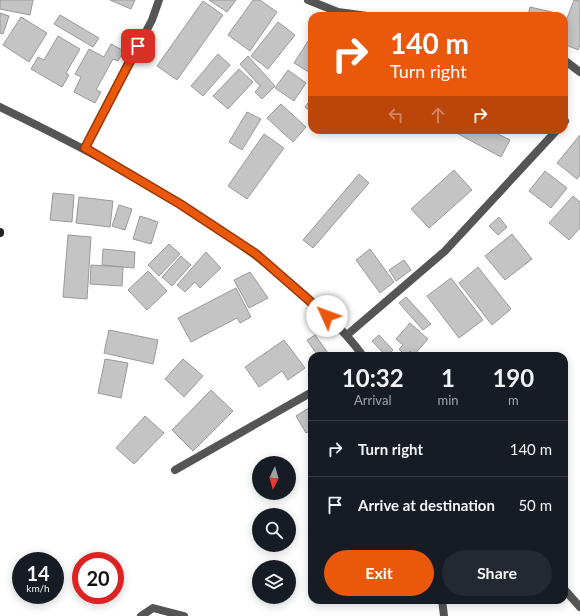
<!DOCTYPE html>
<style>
:root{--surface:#171b24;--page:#242831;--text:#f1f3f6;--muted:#9ea1a6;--line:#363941;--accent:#ea580c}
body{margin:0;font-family:Lato,sans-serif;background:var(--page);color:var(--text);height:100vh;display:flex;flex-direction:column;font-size:15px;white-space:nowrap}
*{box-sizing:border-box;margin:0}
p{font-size:13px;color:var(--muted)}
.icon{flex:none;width:22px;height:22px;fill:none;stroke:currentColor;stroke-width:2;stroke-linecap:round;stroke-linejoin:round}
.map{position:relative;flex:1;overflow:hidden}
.sheet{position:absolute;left:308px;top:352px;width:260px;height:252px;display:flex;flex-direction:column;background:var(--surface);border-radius:12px;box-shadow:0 2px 10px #0003}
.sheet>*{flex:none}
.guide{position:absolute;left:308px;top:12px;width:260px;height:122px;border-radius:12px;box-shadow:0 2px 10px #0003;background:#ea580c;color:#fff;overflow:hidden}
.needle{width:26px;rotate:185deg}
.buttons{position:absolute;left:252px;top:456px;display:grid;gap:8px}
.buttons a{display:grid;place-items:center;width:44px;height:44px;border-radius:50%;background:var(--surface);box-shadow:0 2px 10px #0003;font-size:20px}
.speed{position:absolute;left:12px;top:552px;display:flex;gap:8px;font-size:20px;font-weight:700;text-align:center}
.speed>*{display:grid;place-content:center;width:52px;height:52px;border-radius:50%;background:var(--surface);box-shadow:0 2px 10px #0003;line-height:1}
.speed small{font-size:10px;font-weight:400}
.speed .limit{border:6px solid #d22;background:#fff;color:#111}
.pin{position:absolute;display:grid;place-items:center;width:34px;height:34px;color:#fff;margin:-17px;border-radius:8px;box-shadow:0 2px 6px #0006}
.me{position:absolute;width:44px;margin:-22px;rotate:313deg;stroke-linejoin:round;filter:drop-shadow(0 0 3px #0008)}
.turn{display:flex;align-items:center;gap:14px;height:84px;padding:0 16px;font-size:18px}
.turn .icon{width:52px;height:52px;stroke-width:2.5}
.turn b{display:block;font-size:28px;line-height:34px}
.lanes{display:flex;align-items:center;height:38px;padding:0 16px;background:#0003;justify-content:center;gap:20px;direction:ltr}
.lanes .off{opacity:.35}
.eta{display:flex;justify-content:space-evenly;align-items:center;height:68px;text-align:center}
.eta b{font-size:24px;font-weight:700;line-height:28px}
.action{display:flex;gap:8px;margin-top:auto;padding:8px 16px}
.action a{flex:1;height:46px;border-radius:24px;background:var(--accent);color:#fff;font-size:16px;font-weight:700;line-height:46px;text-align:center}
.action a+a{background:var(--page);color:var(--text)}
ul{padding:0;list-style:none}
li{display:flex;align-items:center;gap:12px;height:56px;padding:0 16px;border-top:1px solid var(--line)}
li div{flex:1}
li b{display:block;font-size:15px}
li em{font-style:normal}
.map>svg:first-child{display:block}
.building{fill:#c4c4c4;stroke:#999}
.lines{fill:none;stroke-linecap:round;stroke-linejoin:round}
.lane{stroke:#555;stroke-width:8}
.street{stroke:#555;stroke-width:8}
.secondary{stroke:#222;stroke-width:8}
.route-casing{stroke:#983908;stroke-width:10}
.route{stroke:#ea580c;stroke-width:7}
</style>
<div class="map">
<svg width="580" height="616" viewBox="0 0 580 616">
<rect width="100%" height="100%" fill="#fff"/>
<g class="building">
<polygon points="0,0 33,0 30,15 0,9"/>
<polygon points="110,0 135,0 131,9"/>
<polygon points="209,0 236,0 227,12"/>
<polygon points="253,0 260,0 277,12 250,51 228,35"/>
<polygon points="574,0 580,1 580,45 578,50 564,44 564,26"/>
<polygon points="203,1 223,15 177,80 157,66"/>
<polygon points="530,7 552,12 551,16 528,16"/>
<polygon points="0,13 9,16 3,34 0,33"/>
<polygon points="60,15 99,38 93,47 54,24"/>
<polygon points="21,17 47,33 29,62 3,45"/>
<polygon points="278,22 295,35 268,69 251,56"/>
<polygon points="312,35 312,74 294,63"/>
<polygon points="58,36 80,49 66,73 69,75 62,87 31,69 38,57 44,60"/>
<polygon points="111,44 124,51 118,61 113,59 96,90 101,92 95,103 74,92 81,77 75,74 89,49 104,57"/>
<polygon points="218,54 230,65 203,96 191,86"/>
<polygon points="248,56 275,86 262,99 255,92 260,86 240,64"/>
<polygon points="239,69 253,82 228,109 213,96"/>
<polygon points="288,70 306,83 294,101 275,88"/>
<polygon points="312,98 312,113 305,107"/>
<polygon points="281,104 306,127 293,142 267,118"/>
<polygon points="247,112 261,119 242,150 229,142"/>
<polygon points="451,130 490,130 510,140 501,157"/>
<polygon points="264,134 284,148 247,199 228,186"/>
<polygon points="580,135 580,175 577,179 557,163"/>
<polygon points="454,170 472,190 429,228 411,209"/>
<polygon points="545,171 567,188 551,208 529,191"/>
<polygon points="359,174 369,183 313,248 303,240"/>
<polygon points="53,193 74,195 72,222 50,220"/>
<polygon points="573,196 580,202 580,228 569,240 549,223"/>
<polygon points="79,197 113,201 110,227 76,223"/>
<polygon points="119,205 132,209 125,230 112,226"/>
<polygon points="140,216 158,222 151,244 133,239"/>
<polygon points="499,217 507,227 498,235 489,226"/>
<polygon points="512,234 532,259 505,280 485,256"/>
<polygon points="68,235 91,237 87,299 63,297"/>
<polygon points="169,244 180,254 159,276 148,265"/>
<polygon points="103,249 135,252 134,268 102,265"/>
<polygon points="370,249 394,282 380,293 356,260"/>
<polygon points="206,252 221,268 200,288 195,282 185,292 177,285"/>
<polygon points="181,256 191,265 172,286 162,277"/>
<polygon points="404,260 411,270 396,281 389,270"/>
<polygon points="91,265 123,267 122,286 90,284"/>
<polygon points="478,267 511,309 492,325 459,283"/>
<polygon points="148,271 167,291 147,310 128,290"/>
<polygon points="250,272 268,298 249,308 234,280"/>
<polygon points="451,278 483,320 459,338 427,296"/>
<polygon points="236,288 251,317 240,323 237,318 191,342 178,318"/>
<polygon points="406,297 431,324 423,330 399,303"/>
<polygon points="410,323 428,339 414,355 410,351 406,356 399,349 403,345 396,339"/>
<polygon points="109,330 158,340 153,364 104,353"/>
<polygon points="315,335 328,353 324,356 318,356 307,340"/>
<polygon points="379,335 393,350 386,356 372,341"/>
<polygon points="284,340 305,368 288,380 282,371 259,387 245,367"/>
<polygon points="105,359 128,363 121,398 98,393"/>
<polygon points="183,359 203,376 184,397 165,379"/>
<polygon points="211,390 233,411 193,451 172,430"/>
<polygon points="312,406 312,430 306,433 296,416"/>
<polygon points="145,416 164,433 134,464 116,448"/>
</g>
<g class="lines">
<g class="lane">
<path d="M0 107C101 156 201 209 288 281 315 304 342 327 363 356"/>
<polyline points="564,122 565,121"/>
<polyline points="347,335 445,251 557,130"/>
<polyline points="175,470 312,392"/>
<polyline points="564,589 580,607"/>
<polyline points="442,600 444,616"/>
<polyline points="141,616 153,608 184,616"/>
</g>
<g class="street">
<polyline points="308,0 338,12 367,16"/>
<polyline points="564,60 580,72"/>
<polyline points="85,148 152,20 159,0"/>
</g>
<polyline class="secondary" points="0,232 0,233"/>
</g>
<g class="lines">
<defs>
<polyline id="route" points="138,46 85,148 180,204 256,254 327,316"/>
</defs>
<use href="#route" class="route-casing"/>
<use href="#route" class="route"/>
</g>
</svg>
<div class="buttons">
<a><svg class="needle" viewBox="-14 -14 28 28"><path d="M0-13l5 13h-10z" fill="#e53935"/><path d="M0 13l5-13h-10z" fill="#9ea1a6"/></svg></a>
<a><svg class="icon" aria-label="search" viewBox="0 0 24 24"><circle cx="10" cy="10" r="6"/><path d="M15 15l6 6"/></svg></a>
<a><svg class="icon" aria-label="layers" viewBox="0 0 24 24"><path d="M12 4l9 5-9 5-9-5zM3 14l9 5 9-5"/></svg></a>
</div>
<div class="speed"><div>14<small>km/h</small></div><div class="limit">20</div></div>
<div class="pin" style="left:138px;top:46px;background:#d93025"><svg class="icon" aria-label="arrive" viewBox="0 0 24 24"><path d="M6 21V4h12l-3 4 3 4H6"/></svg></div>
<svg class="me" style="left:327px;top:316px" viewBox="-20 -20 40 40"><circle r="19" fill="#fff"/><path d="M0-13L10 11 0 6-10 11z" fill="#ea580c"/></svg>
<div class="guide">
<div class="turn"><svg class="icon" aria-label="right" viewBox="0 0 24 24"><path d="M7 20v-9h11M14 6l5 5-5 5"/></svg><div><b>140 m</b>Turn right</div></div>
<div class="lanes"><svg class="icon off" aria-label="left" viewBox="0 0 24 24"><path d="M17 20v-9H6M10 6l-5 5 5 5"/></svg><svg class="icon off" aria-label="ahead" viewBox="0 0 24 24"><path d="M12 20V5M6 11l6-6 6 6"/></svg><svg class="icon" aria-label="right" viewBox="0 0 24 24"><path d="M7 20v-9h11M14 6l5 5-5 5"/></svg></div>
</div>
<section class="sheet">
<div class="eta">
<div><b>10:32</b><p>Arrival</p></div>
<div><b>1</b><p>min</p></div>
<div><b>190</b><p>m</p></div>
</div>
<ul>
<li><svg class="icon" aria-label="right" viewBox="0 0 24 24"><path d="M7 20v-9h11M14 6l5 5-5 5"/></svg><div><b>Turn right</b></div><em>140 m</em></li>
<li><svg class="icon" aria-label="arrive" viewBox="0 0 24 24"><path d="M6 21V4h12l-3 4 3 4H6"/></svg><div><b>Arrive at destination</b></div><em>50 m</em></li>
</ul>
<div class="action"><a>Exit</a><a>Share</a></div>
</section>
</div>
